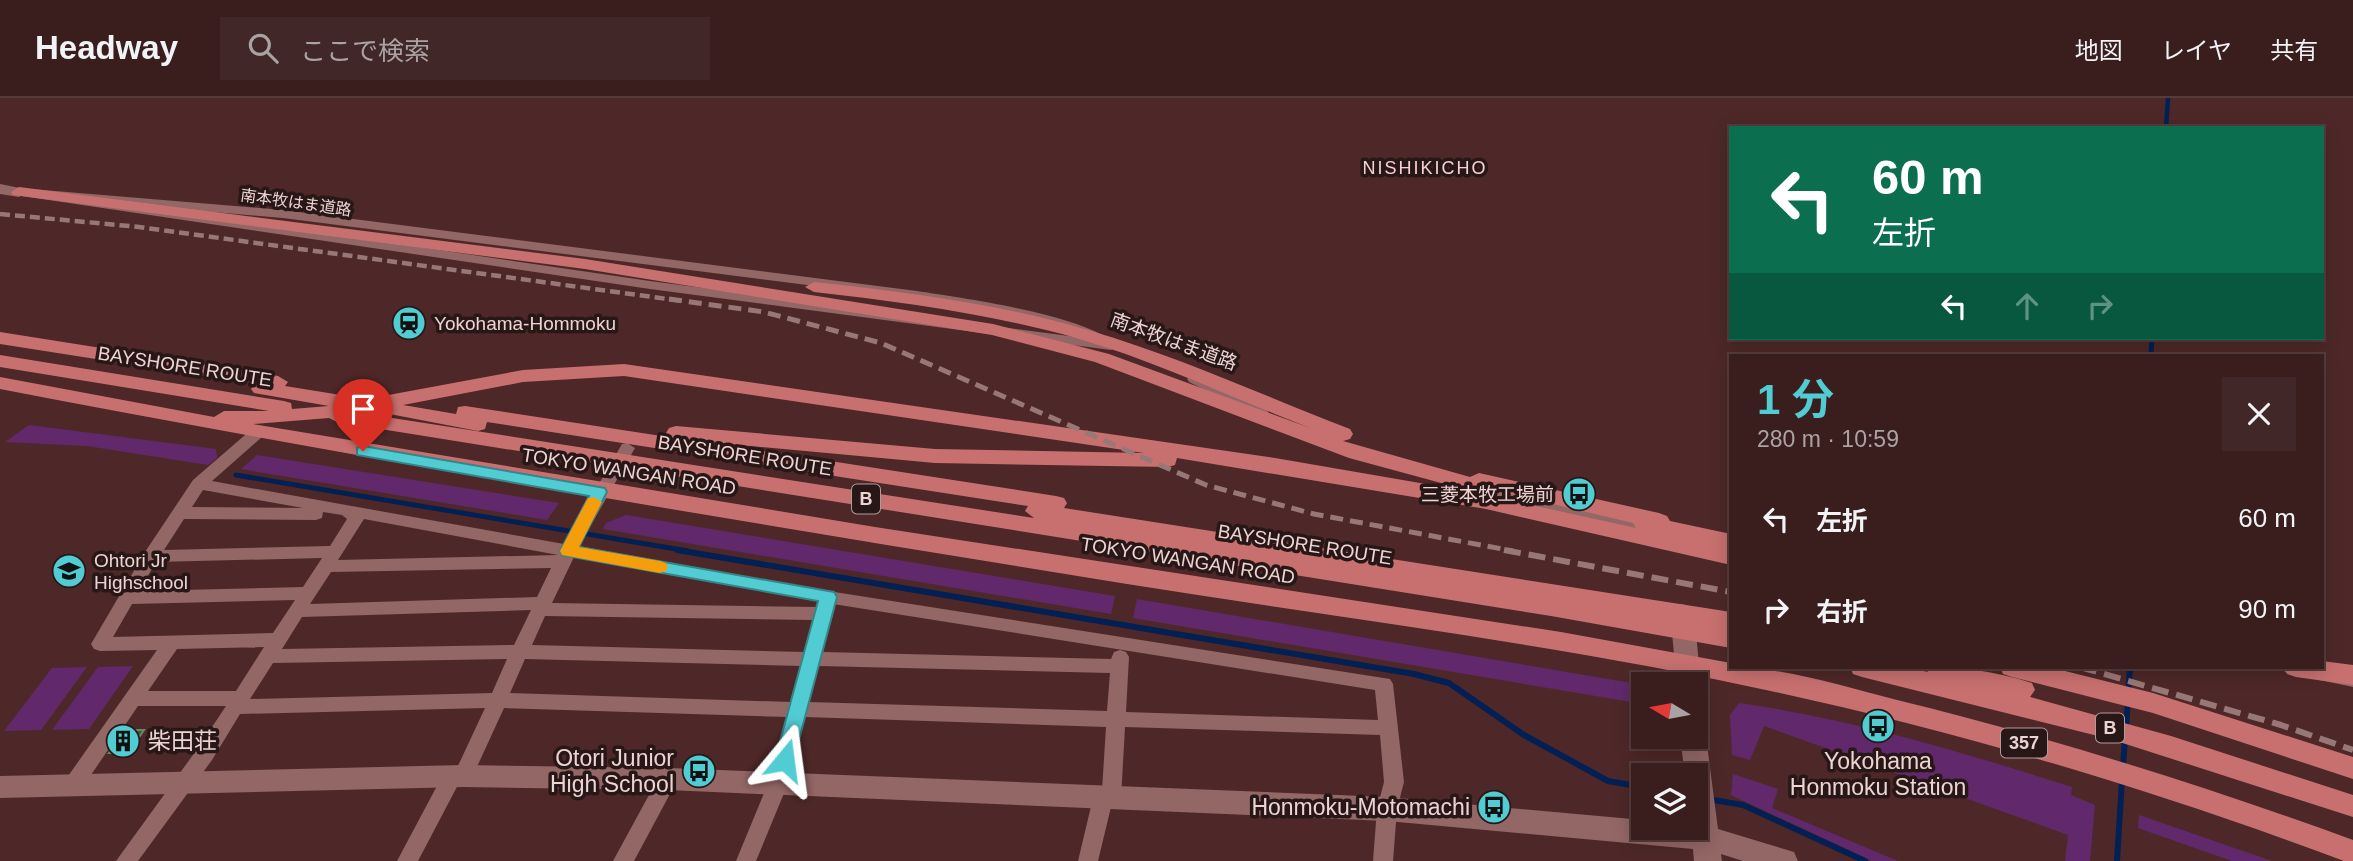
<!DOCTYPE html>
<html lang="ja">
<meta charset="utf-8">
<style>
:root{--surface:#3a1e1e;--page:#412727;--text:#f1f3f6;--muted:#aba2a4;--line:#543c3c;--accent:#51ccd3}
body{margin:0;font-family:Arial,"Noto Sans JP",sans-serif;background:var(--page);color:var(--text);height:100vh;display:flex;flex-direction:column;font-size:26px;white-space:nowrap}
*{box-sizing:border-box;margin:0}
p{font-size:23px;color:var(--muted)}
.icon{flex:none;width:38px;height:38px;fill:none;stroke:currentColor;stroke-width:2;stroke-linecap:round;stroke-linejoin:round}
.map{position:relative;flex:1;overflow:hidden}
.details{position:absolute;left:1729px;top:256px;width:595px;height:315px;display:flex;flex-direction:column;background:var(--surface);border-radius:0px;box-shadow:0 4px 18px #0003,0 0 0 2px var(--line)}
.details>*{flex:none}
.banner{position:absolute;left:1729px;top:28px;width:595px;height:214px;border-radius:0px;box-shadow:0 4px 18px #0003,0 0 0 2px var(--line);background:#0b6e4f;color:#fff;overflow:hidden}
.needle{width:46px;rotate:280deg}
.buttons{position:absolute;left:1631px;top:574px;display:grid;gap:14px}
.buttons a{display:grid;place-items:center;width:77px;height:77px;border-radius:0px;background:var(--surface);box-shadow:0 4px 18px #0003,0 0 0 2px var(--line);font-size:35px}
.pin{position:absolute;display:grid;place-items:center;width:60px;height:60px;color:#fff;margin:-72px -30px;border-radius:50% 50% 50% 0;rotate:-45deg;box-shadow:0 0 7px #0007}
.pin .icon{rotate:45deg}
.me{position:absolute;width:77px;margin:-38px;rotate:16deg;stroke-linejoin:round;filter:drop-shadow(0 0 5px #0008)}
.turn{display:flex;align-items:center;gap:24px;height:147px;padding:0 28px;font-size:32px}
.turn .icon{width:91px;height:91px;stroke-width:2.5}
.turn b{display:block;font-size:49px;line-height:60px}
.lanes{display:flex;align-items:center;height:66px;padding:0 28px;background:#0003;justify-content:center;gap:35px;direction:ltr}
.lanes .off{opacity:.35}
.round{display:grid;place-items:center;flex:none;width:74px;height:74px;border-radius:0px;background:var(--page)}
.summary{display:flex;align-items:center;justify-content:space-between;height:119px;padding:0 28px}
h1{font-size:42px;font-weight:700;line-height:52px;color:var(--accent)}
ul{padding:0;list-style:none}
li{display:flex;align-items:center;gap:21px;height:91px;padding:0 28px}
li div{flex:1}
li b{display:block;font-size:26px}
li em{font-style:normal}
header{display:flex;align-items:center;gap:42px;box-sizing:border-box;height:98px;padding:0 35px;background:var(--surface);border-bottom:2px solid var(--line)}
header strong{font-size:33px}
nav{display:flex;gap:38px;margin-inline-start:auto;font-size:24px}
.search{width:490px;height:63px;background:var(--page);display:flex;align-items:center;gap:18px;box-sizing:border-box;padding:0 24px;border-radius:0px;color:var(--muted);font-size:26px}
.map>svg:first-child{display:block}
.green{fill:#61296c}
.lines{fill:none;stroke-linecap:round;stroke-linejoin:round}
.stream-far2{stroke:#032054;stroke-width:4.5}
.stream-far1{stroke:#032054;stroke-width:5}
.stream{stroke:#032054;stroke-width:6}
.building{fill:#3f583a;stroke:#6b8665;stroke-width:2}
.street{fill:#936766;fill-rule:evenodd}
.secondary{fill:#936766;fill-rule:evenodd}
.highway{fill:#c87070;fill-rule:evenodd}
.rail-far2{stroke:#987877;stroke-width:4.5;stroke-dasharray:10 5;stroke-linecap:butt}
.rail-far1{stroke:#987877;stroke-width:5;stroke-dasharray:13 7;stroke-linecap:butt}
.rail{stroke:#987877;stroke-width:6;stroke-dasharray:17 8;stroke-linecap:butt}
.route{fill:#51ccd3;stroke:#358589;stroke-width:2}
.slow{fill:#f59e0b}
.labels{text-anchor:middle;stroke-width:7;stroke-linejoin:round;paint-order:stroke}
.far-street-label{font-size:16px;fill:#edd3d2;stroke:#281717}
.far-neighbourhood-label{font-size:18px;letter-spacing:2px;fill:#f9d0cf;stroke:#281717}
.shield{fill:#281717;stroke:#b29b9a;stroke-width:2}
.shield-label{font-size:18px;font-weight:bold;fill:#edd3d2}
.poi-label{font-size:19px;fill:#edd3d2;stroke:#281717;text-anchor:start}
.street-label{font-size:19px;fill:#edd3d2;stroke:#281717}
.near-poi-label{font-size:23px;fill:#edd3d2;stroke:#281717;text-anchor:end}
</style>
<header>
<strong>Headway</strong>
<div class="search"><svg class="icon" aria-label="search" viewBox="0 0 24 24"><circle cx="10" cy="10" r="6"/><path d="M15 15l6 6"/></svg>ここで検索</div>
<nav><a>地図</a><a>レイヤ</a><a>共有</a></nav>
</header>
<div class="map">
<svg width="2353" height="763" viewBox="0 0 2353 763">
<rect width="100%" height="100%" fill="#4e2828"/>
<g class="green">
<polygon points="29,327 216,351 217,360 208,367 87,348 5,344"/>
<polygon points="257,357 559,405 547,422 241,371"/>
<polygon points="626,417 1115,498 1111,516 603,431 606,425"/>
<polygon points="1137,501 1643,587 1643,606 1133,520"/>
<polygon points="133,568 89,631 52,632 98,569"/>
<polygon points="87,569 41,632 4,633 52,570"/>
<path d="M1739 605C1853 621 1962 654 2072 689L2071 697 2095 707 2090 763H2065L2068 737 1764 628 1750 662 1732 657 1730 617Z"/>
<polygon points="1733,676 1778,691 1772,710 1898,763 1872,763 1731,697"/>
<polygon points="2139,717 2272,763 2232,763 2138,730"/>
</g>
<g class="lines">
<polyline class="stream-far2" points="2166,30 2168,0"/>
<g class="stream-far1">
<polyline points="2151,257 2152,240"/>
<polyline points="236,377 688,453"/>
</g>
<g class="stream">
<polyline points="677,452 1414,576 1449,585 1524,637 1608,683 1643,689"/>
<polyline points="2126,631 2130,569"/>
<polyline points="2123,669 2125,640"/>
<polyline points="1696,699 1743,707 1865,763"/>
<polyline points="2117,763 2122,682"/>
</g>
</g>
<polygon class="building" points="125,632 144,632 128,655 109,655"/>
<g class="lines">
<g class="street">
<path d="M19 90 283 112 917 193C962 200 1088 217 1118 248L1111 252 650 191 15 97 13 94ZM133 107 283 120 917 201 1016 218 1084 240 650 183Z"/>
<polygon points="1194,276 1267,312 1269,315 1262,320 1257,318 1189,284 1187,281"/>
<path d="M257 330 262 331 265 335 262 339 212 383 564 446 622 346 627 345 635 350 579 448 828 493 1390 581 1393 586 1404 684 1397 711 1393 763H1373L1377 711 1384 684 1380 637 1125 629 1121 701 1118 707 1111 709 1098 763H1078L1093 700 1096 694 1102 692 1106 629 805 619 787 688 756 763H736L767 688 787 619 504 610 470 684 459 685 418 763H397L446 671 457 670 485 610 240 616 212 662 138 763H116L198 650 226 608H138L80 693 73 695 66 693 63 687 66 681 157 552 100 553 94 551 91 546 145 454 193 382 252 331ZM203 392 303 410 192 409ZM323 414 342 417 347 421 330 448 164 452 184 421 316 422 322 420ZM364 421 558 457 338 462ZM574 459 821 504 817 509 552 505ZM322 460 303 489 139 493 156 464ZM551 470 537 499 310 506 331 474ZM295 502 273 535 113 539 132 506ZM833 506 1375 592 1378 622 1126 614 1129 559 1126 554 1120 552 1114 554 1111 561 823 554 835 509ZM531 512 514 547 282 551 302 519ZM545 518 814 522 805 554 532 547ZM264 549 236 593H148L177 551ZM507 561 492 595 250 601 273 565ZM525 561 801 568 791 604 510 595ZM819 568 1110 575 1107 613 809 604Z"/>
<polygon points="1480,387 1653,423 1661,429 1653,435 1474,396 1472,392"/>
<polygon points="2322,568 2353,575 2353,589 2291,576 2285,574 2282,569"/>
<polygon points="668,673 675,675 678,681 634,763 613,763 661,675"/>
</g>
<g class="secondary">
<polygon points="0,86 25,91 27,94 19,99 0,96"/>
<polygon points="1682,506 1690,509 1694,515 1701,586 1696,594 1696,586 1677,586 1670,515 1674,509"/>
<polygon points="1696,629 1702,632 1706,639 1718,731 1794,754 1798,763 1743,763 1721,756 1722,763 1694,763 1693,751 1387,723 668,692 463,689 0,700 0,678 463,667 668,670 1387,699 1643,722 1643,730 1696,730 1696,677 1685,677 1680,639 1696,639"/>
</g>
<g class="highway">
<path d="M19 89 585 161 993 226 1109 256 1310 330C1232 300 1156 263 1076 240 991 216 902 204 814 194L805 189 814 184C907 194 1001 206 1091 233 1180 259 1264 298 1350 331L1353 336 1350 341 1343 343 1470 379 1479 375 1659 415 1667 418 1670 423 1731 436V467L1486 411 1177 360 1175 367 1168 369 935 365 707 344 1056 398 1064 400 1067 405 1064 410 1731 514V550L1551 518 337 324 329 320 253 326 875 429 1561 534 1731 565V569C1783 569 1845 589 1897 602 2052 640 2203 687 2353 742V763H2344C2160 694 1972 637 1780 595 1564 547 1345 521 1127 486 750 425 374 363 0 291V279L214 319 224 313H269L0 269V257L284 303 291 305 292 311 329 308 254 295 251 291 255 286 0 246V234L278 278 288 284 285 288 347 298 356 303 523 272 624 266 1275 360 1478 395 1349 360 1095 264 992 237 585 171 13 97 11 94ZM624 278 1144 355 935 351 676 328 669 330 666 335 668 339 465 308 458 309 456 316 403 307 523 284ZM374 313 478 333 485 331 487 324 1028 408 1025 413 1034 420 360 315ZM1502 394 1633 425 1636 430 1495 399Z"/>
<polygon points="2322,563 2353,567 2353,587 2296,579 2287,576 2284,569 2322,569"/>
<path d="M1850 569H1903L1928 574 1925 569C1964 569 1994 573 2032 585L2035 592 2030 599 2171 638 2353 697V719L2110 641 1862 579 1853 576Z"/>
<polygon points="2000,569 2049,569 2153,595 2353,659 2353,681 2153,615 2012,579 2003,576"/>
</g>
<polyline class="rail-far2" points="0,116 139,129 682,203"/>
<polyline class="rail-far1" points="669,201 764,214 881,245 1206,387 1314,416 1513,453"/>
<g class="rail">
<polyline points="1504,452 1731,494"/>
<polyline points="2080,569 2281,627 2353,652"/>
</g>
</g>
<polygon class="route" points="363,348 605,390 607,394 579,449 834,494 837,499 792,668 778,668 775,662 818,503 562,457 560,453 589,398 357,357 357,350"/>
<polygon class="slow" points="594,399 602,404 579,449 660,463 666,465 668,469 666,473 660,475 562,457 560,453 588,400"/>
<defs>
<symbol id="station-disc" viewBox="-11 -11 22 22"><circle r="9.5" fill="#51ccd3" stroke="#281717"/><path d="M-3-6H3Q5-6 5-4V2Q5 4 3 4L4.5 6H3L1.5 4h-3L-3 6H-4.5L-3 4Q-5 4-5 2V-4Q-5-6-3-6ZM-3.5-4v3h7v-3ZM-3.5 1v1.5H-2V1ZM2 1v1.5H3.5V1Z" fill="#111"/></symbol>
<symbol id="bus-disc" viewBox="-11 -11 22 22"><circle r="9.5" fill="#51ccd3" stroke="#281717"/><path d="M-5-6H5V4H4V6H2V4H-2V6H-4V4H-5ZM-3.5-4V0h7V-4ZM-3.5 1.2v1.5H-2V1.2ZM2 1.2v1.5H3.5V1.2Z" fill="#111"/></symbol>
<symbol id="school-disc" viewBox="-11 -11 22 22"><circle r="9.5" fill="#51ccd3" stroke="#281717"/><path d="M0-5L7-2L0 1L-7-2ZM-4 1L0 2.5L4 1V4Q0 6-4 4Z" fill="#111"/></symbol>
<symbol id="building-disc" viewBox="-11 -11 22 22"><circle r="9.5" fill="#51ccd3" stroke="#281717"/><path d="M-4-6H4V6H1V3H-1V6H-4ZM-2.5-4.3h1.7v1.8h-1.7ZM.8-4.3h1.7v1.8H.8ZM-2.5-1h1.7V.8h-1.7ZM.8-1h1.7V.8H.8Z" fill="#111"/></symbol>
</defs>
<g fill-rule="evenodd">
<use href="#station-disc" x="390" y="206" width="38" height="38"/>
<use href="#bus-disc" x="1560" y="377" width="38" height="38"/>
<use href="#school-disc" x="50" y="454" width="38" height="38"/>
<use href="#bus-disc" x="1859" y="609" width="38" height="38"/>
<use href="#building-disc" x="104" y="624" width="38" height="38"/>
<use href="#bus-disc" x="680" y="654" width="38" height="38"/>
<use href="#bus-disc" x="1475" y="690" width="38" height="38"/>
</g>
<g class="labels">
<g class="far-street-label">
<text transform="translate(296 104) rotate(8)" y="6">南本牧はま道路</text>
</g>
<g class="far-neighbourhood-label">
<text x="1425" y="76">NISHIKICHO</text>
</g>
<g class="shield">
<rect x="852" y="386.5" width="28" height="29" rx="5"/>
<rect x="2096" y="615.5" width="28" height="29" rx="5"/>
<rect x="2001" y="630.5" width="46" height="29" rx="5"/>
</g>
<g class="shield-label">
<text x="866" y="407">B</text>
<text x="2110" y="636">B</text>
<text x="2024" y="651">357</text>
</g>
<g class="poi-label">
<text x="434" y="232">Yokohama-Hommoku</text>
<text x="1554" y="403" text-anchor="end">三菱本牧工場前</text>
<text x="94" y="469">Ohtori Jr<tspan x="94" dy="22">Highschool</tspan></text>
</g>
<g class="street-label">
<text transform="translate(1174 243) rotate(20)" y="7">南本牧はま道路</text>
<text transform="translate(185 268) rotate(9)" y="7">BAYSHORE ROUTE</text>
<text transform="translate(745 357) rotate(9)" y="7">BAYSHORE ROUTE</text>
<text transform="translate(629 373) rotate(9)" y="7">TOKYO WANGAN ROAD</text>
<text transform="translate(1305 446) rotate(9)" y="7">BAYSHORE ROUTE</text>
<text transform="translate(1188 462) rotate(9)" y="7">TOKYO WANGAN ROAD</text>
</g>
<g class="near-poi-label">
<text x="148" y="651" text-anchor="start">柴田荘</text>
<text x="674" y="668">Otori Junior<tspan x="674" dy="26">High School</tspan></text>
<text x="1878" y="671" text-anchor="middle">Yokohama<tspan x="1878" dy="26">Honmoku Station</tspan></text>
<text x="1470" y="717">Honmoku-Motomachi</text>
</g>
</g>
</svg>
<div class="buttons">
<a><svg class="needle" viewBox="-14 -14 28 28"><path d="M0-13l5 13h-10z" fill="#e53935"/><path d="M0 13l5-13h-10z" fill="#aba2a4"/></svg></a>
<a><svg class="icon" aria-label="layers" viewBox="0 0 24 24"><path d="M12 4l9 5-9 5-9-5zM3 14l9 5 9-5"/></svg></a>
</div>
<div class="pin" style="left:363px;top:353px;background:#d93025"><svg class="icon" aria-label="arrive" viewBox="0 0 24 24"><path d="M6 21V4h12l-3 4 3 4H6"/></svg></div>
<svg class="me" style="left:785px;top:662px" viewBox="-20 -20 40 40"><path d="M0-17L14 15 0 8-14 15z" fill="#51ccd3" stroke="#fff" stroke-width="4"/></svg>
<div class="banner">
<div class="turn"><svg class="icon" aria-label="left" viewBox="0 0 24 24"><path d="M17 20v-9H6M10 6l-5 5 5 5"/></svg><div><b>60 m</b>左折</div></div>
<div class="lanes"><svg class="icon" aria-label="left" viewBox="0 0 24 24"><path d="M17 20v-9H6M10 6l-5 5 5 5"/></svg><svg class="icon off" aria-label="ahead" viewBox="0 0 24 24"><path d="M12 20V5M6 11l6-6 6 6"/></svg><svg class="icon off" aria-label="right" viewBox="0 0 24 24"><path d="M7 20v-9h11M14 6l5 5-5 5"/></svg></div>
</div>
<section class="details">
<div class="summary"><div><h1>1 分</h1><p>280 m · 10:59</p></div><a class="round"><svg class="icon" aria-label="close" viewBox="0 0 24 24"><path d="M6 6l12 12M18 6L6 18"/></svg></a></div>
<ul>
<li><svg class="icon" aria-label="left" viewBox="0 0 24 24"><path d="M17 20v-9H6M10 6l-5 5 5 5"/></svg><div><b>左折</b></div><em>60 m</em></li>
<li><svg class="icon" aria-label="right" viewBox="0 0 24 24"><path d="M7 20v-9h11M14 6l5 5-5 5"/></svg><div><b>右折</b></div><em>90 m</em></li>
</ul>
</section>
</div>
